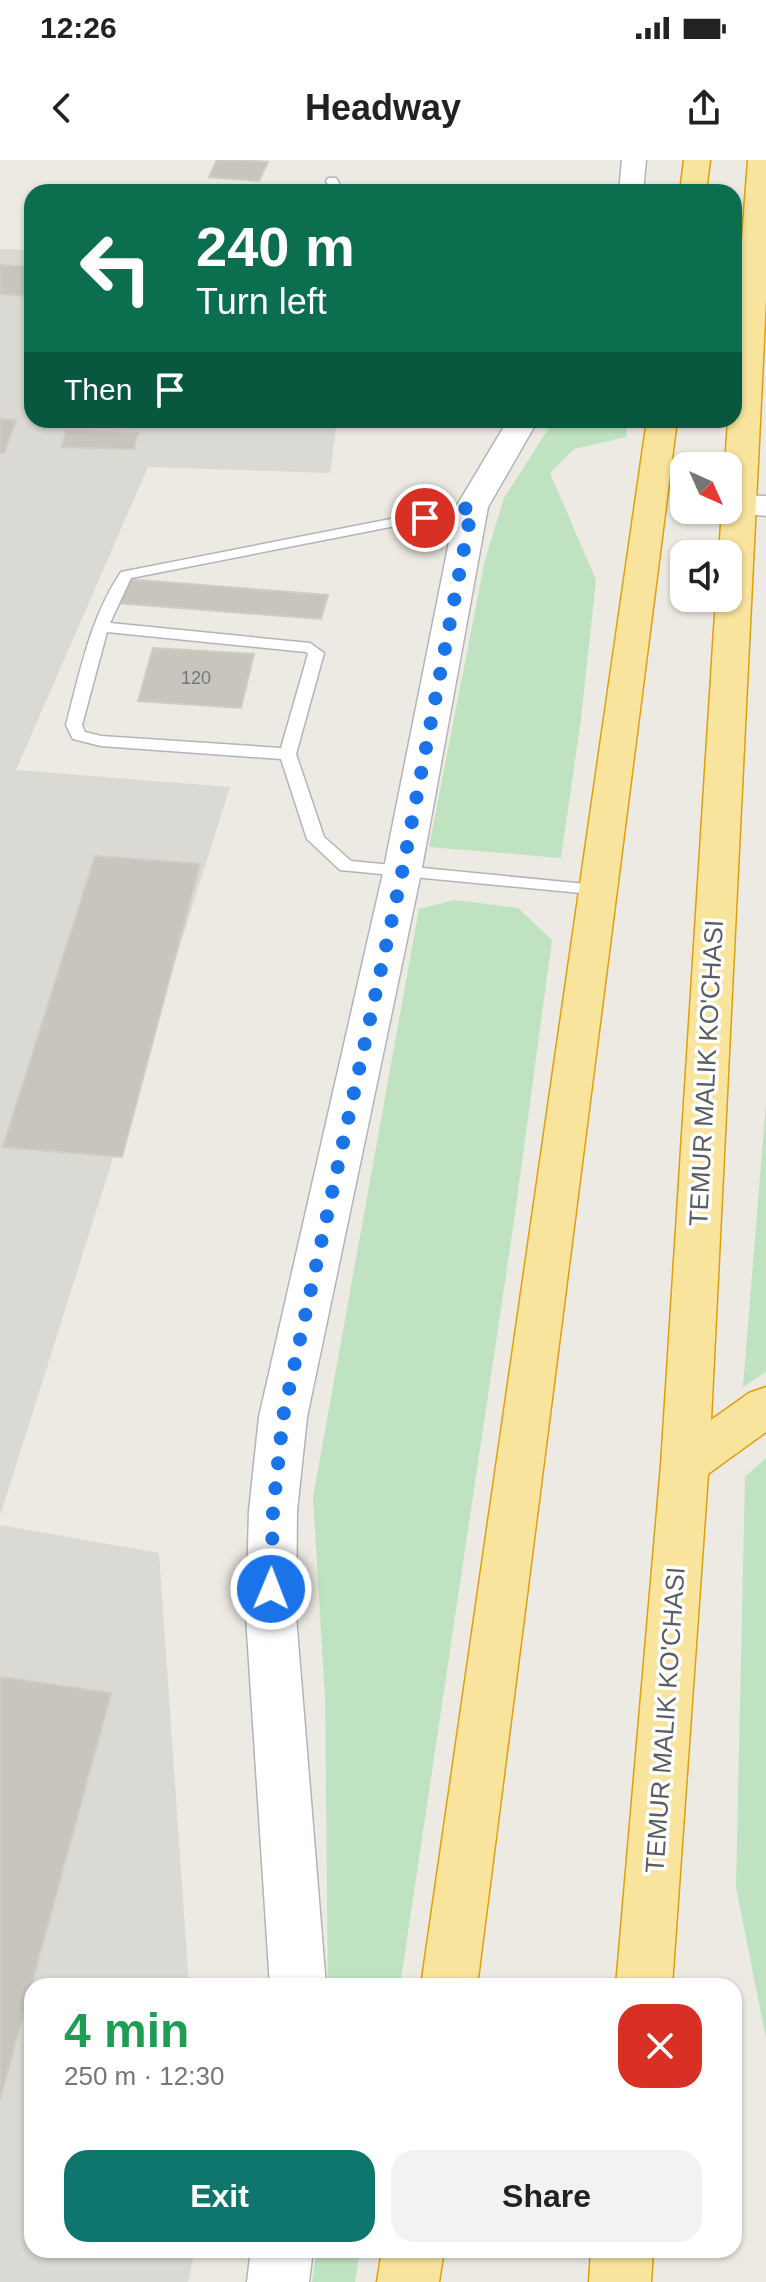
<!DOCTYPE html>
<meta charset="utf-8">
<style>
:root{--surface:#fff;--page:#f2f2f2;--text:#222;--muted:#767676;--accent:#0f766e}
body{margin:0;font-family:Arial,sans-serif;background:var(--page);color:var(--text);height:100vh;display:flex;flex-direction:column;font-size:30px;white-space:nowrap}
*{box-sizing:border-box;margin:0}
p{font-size:26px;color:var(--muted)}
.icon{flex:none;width:44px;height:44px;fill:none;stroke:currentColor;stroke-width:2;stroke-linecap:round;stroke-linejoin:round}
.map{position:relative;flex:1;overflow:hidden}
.details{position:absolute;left:24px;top:1818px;width:718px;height:280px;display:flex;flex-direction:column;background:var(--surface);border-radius:24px;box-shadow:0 2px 6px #0004}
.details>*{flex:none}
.banner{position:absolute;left:24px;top:24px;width:718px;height:244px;border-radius:24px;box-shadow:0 2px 6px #0004;background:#0b6e4f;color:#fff;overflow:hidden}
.needle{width:52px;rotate:135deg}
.buttons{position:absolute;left:670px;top:292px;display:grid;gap:16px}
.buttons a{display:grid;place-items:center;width:72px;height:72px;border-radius:16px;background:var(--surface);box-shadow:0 2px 6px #0004;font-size:40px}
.pin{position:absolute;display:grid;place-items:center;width:68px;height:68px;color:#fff;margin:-34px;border:4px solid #fff;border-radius:50%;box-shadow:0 2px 8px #0007}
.me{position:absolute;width:88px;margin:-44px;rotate:1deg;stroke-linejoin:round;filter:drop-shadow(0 0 6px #0008)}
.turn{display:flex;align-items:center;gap:28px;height:168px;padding:0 40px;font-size:36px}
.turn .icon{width:104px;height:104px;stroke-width:2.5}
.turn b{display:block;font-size:56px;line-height:68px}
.then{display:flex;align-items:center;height:76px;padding:0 40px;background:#0003;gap:16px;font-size:30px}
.round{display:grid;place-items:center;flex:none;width:84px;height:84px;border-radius:24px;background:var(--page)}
.headline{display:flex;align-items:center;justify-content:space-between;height:136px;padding:0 40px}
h1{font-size:48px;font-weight:800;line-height:60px;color:#1e9e55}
.action{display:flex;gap:16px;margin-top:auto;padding:16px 40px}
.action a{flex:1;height:92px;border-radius:24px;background:var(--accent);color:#fff;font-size:32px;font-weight:800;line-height:92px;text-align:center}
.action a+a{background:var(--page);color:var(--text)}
.status{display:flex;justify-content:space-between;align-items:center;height:56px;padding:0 40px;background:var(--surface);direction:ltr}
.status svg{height:22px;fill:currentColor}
header{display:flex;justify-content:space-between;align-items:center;height:104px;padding:0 40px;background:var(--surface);font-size:36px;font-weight:800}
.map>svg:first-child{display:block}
.industrial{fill:#dbd9d4}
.green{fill:#bfe3c0}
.building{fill:#c8c5bf;stroke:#d0ccc1;stroke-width:2}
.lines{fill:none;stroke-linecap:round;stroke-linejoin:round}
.service-casing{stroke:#b2b4b9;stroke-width:3}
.minor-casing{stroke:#b2b4b9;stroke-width:3}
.tertiary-casing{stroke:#b2b4b9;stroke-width:3}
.trunk-casing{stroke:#e09f0e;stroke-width:3}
.service{fill:#fff;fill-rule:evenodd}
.minor{fill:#fff;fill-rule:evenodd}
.tertiary{fill:#fff;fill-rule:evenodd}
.trunk{fill:#f8e49c;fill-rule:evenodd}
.route{stroke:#1a73e8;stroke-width:14;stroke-dasharray:0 25.2}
.labels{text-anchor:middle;stroke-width:7;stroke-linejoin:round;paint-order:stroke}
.far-number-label{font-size:18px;fill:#767879}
.street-label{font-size:26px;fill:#5a5e62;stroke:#fff}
</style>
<div class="status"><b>12:26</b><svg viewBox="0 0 49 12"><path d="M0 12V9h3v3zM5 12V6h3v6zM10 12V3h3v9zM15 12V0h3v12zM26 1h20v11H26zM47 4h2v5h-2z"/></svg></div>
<header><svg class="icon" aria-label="back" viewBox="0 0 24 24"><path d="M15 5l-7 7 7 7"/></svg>Headway<svg class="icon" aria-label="share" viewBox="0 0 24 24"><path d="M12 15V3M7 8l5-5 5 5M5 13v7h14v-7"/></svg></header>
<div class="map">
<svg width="766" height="2122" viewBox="0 0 766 2122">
<rect width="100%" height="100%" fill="#eceae2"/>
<g class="industrial">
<polygon points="0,89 32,90 32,260 337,260 330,313 148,307 16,610 230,627 0,1356"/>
<polygon points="0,1365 159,1393 189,1826 32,1826 32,2090 195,2090 188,2122 0,2122"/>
</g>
<g class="green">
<polygon points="554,260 628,260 626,277 574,289 550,313 596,420 581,559 561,698 429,687 485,400 504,338"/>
<polygon points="455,740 518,748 552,780 514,1061 400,1826 328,1826 325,1538 313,1337 419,749"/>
<polygon points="766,942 766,1212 743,1227"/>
<polygon points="766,1298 766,1879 736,1727 745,1317"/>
<polygon points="317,2090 360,2090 355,2122 312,2122"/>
</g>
<g class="building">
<polygon points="217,0 244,0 268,2 259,21 209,17"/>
<polygon points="0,105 32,107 32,136 0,134"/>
<polygon points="0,259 16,260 4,293 0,293"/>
<polygon points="66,271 138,273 134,289 62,287"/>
<polygon points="126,419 328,435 321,459 117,443"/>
<polygon points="153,488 254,494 241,548 138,541"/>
<polygon points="95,696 200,704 122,997 3,987"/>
<polygon points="0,1517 111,1533 0,1940"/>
</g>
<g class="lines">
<defs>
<g id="service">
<polygon points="328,18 336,18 344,32 332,32 326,21"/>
<path d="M472 343 477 344V350L131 418 110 463 310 483 324 493 296 594 324 677 351 701 596 725 602 727 605 731 602 735 340 710 307 679 281 599 101 586 73 579 66 565C80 512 90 458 121 412ZM107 472 306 492 308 494 281 588 101 576 85 572 82 565Z"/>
</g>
<polygon id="minor" points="622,0 646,0 643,32 619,32"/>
<g id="tertiary">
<polygon points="508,260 538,260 488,347 421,713 307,1257 297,1351 296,1456 326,1826 270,1826 246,1456 249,1351 259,1257 383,713 456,347"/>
<polygon points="738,335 766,336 766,356 727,352 728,338"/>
<polygon points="251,2090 313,2090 309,2122 247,2122"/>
</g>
<g id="trunk">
<polygon points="684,0 710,0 706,32 680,32"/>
<polygon points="748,0 766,0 766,139 711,1260 749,1233 766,1227 766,1272 708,1314 672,1826 616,1826 661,1305 716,438 728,438 728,394 719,394 722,350 728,350 728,306 725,306 728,260 734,260 734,185"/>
<polygon points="647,260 677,260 477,1826 421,1826"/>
<polygon points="382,2090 444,2090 439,2122 377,2122"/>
<polygon points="591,2090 653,2090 651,2122 589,2122"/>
</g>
</defs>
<use href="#service" class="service-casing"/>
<use href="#minor" class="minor-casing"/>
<use href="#tertiary" class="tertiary-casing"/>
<use href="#trunk" class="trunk-casing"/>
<use href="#service" class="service"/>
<use href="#minor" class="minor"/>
<use href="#tertiary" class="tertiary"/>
<use href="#trunk" class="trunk"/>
</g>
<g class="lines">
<polyline class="route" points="271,1429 273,1351 283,1257 402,713 472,347 425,358"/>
</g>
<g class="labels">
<g class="far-number-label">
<text x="196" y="524">120</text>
</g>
<g class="street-label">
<text transform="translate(706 913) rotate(-87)" y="9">TEMUR MALIK KO'CHASI</text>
<text transform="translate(665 1560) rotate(-86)" y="9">TEMUR MALIK KO'CHASI</text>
</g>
</g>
</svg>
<div class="buttons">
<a><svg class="needle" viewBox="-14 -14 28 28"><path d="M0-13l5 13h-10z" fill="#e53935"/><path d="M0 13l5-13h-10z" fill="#767676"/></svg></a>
<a><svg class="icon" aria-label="sound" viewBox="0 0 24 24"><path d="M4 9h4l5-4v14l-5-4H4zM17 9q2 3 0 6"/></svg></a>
</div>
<div class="pin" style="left:425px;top:358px;background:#d93025"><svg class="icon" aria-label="arrive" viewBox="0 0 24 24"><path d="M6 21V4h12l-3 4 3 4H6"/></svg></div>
<svg class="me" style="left:271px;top:1429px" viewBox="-20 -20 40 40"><circle r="17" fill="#1a73e8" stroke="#fff" stroke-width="3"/><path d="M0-11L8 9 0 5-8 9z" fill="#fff"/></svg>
<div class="banner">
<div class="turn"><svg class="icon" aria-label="left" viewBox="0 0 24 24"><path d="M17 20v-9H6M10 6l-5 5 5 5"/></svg><div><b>240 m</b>Turn left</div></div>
<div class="then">Then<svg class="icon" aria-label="arrive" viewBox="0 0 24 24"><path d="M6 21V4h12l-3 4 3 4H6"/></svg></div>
</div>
<section class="details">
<div class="headline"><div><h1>4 min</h1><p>250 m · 12:30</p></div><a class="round" style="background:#d93025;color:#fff"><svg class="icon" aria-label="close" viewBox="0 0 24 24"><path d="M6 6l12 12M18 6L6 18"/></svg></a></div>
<div class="action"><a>Exit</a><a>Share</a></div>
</section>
</div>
